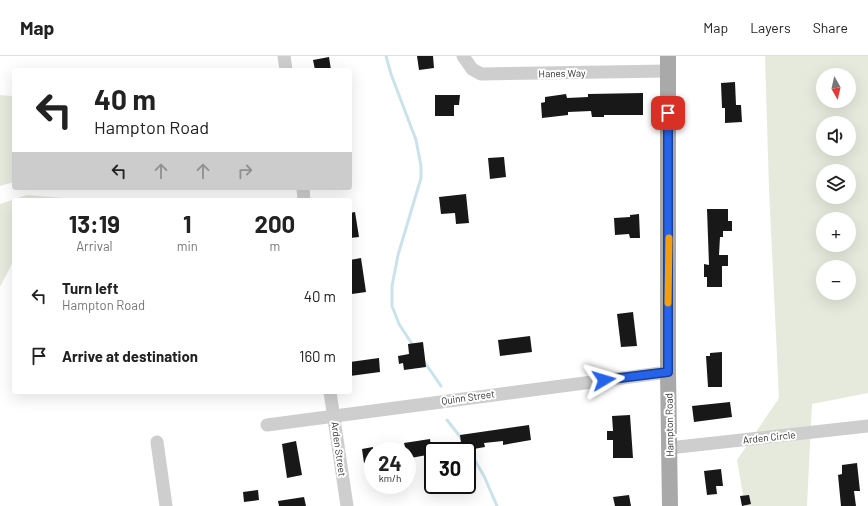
<!DOCTYPE html>
<meta charset="utf-8">
<style>
:root{--surface:#fff;--page:#f6f6f6;--text:#222;--muted:#767676;--line:#e0e0e0}
body{margin:0;font-family:Barlow,sans-serif;background:var(--page);color:var(--text);height:100vh;display:flex;flex-direction:column;font-size:15px;white-space:nowrap}
*{box-sizing:border-box;margin:0}
p{font-size:13px;color:var(--muted)}
.icon{flex:none;width:22px;height:22px;fill:none;stroke:currentColor;stroke-width:2;stroke-linecap:round;stroke-linejoin:round}
.map{position:relative;flex:1;overflow:hidden}
.details{position:absolute;left:12px;top:142px;width:340px;height:196px;display:flex;flex-direction:column;background:var(--surface);border-radius:4px;box-shadow:0 4px 16px #0002}
.details>*{flex:none}
.banner{position:absolute;left:12px;top:12px;width:340px;height:122px;border-radius:4px;box-shadow:0 4px 16px #0002;background:#fff;color:var(--text);overflow:hidden}
.needle{width:26px;rotate:172deg}
.tools{position:absolute;left:816px;top:12px;display:grid;gap:8px}
.tools a{display:grid;place-items:center;width:40px;height:40px;border-radius:50%;background:var(--surface);box-shadow:0 4px 16px #0002;font-size:20px}
.speed{position:absolute;left:364px;top:386px;display:flex;gap:8px;font-size:20px;font-weight:700;text-align:center}
.speed>*{display:grid;place-content:center;width:52px;height:52px;border-radius:50%;background:var(--surface);box-shadow:0 4px 16px #0002;line-height:1}
.speed small{font-size:10px;font-weight:400}
.speed .limit{border:2px solid #111;border-radius:6px;background:#fff;color:#111}
.pin{position:absolute;display:grid;place-items:center;width:34px;height:34px;color:#fff;margin:-17px;border-radius:8px;box-shadow:0 2px 6px #0006}
.me{position:absolute;width:44px;margin:-22px;rotate:83deg;stroke-linejoin:round;filter:drop-shadow(0 0 3px #0008)}
.turn{display:flex;align-items:center;gap:14px;height:84px;padding:0 16px;font-size:18px}
.turn .icon{width:52px;height:52px;stroke-width:2.5}
.turn b{display:block;font-size:28px;line-height:34px}
.lanes{display:flex;align-items:center;height:38px;padding:0 16px;background:#0003;justify-content:center;gap:20px;direction:ltr}
.lanes .off{opacity:.35}
.eta{display:flex;justify-content:space-evenly;align-items:center;height:68px;text-align:center}
.eta b{font-size:24px;font-weight:700;line-height:28px}
ul{padding:0;list-style:none}
li{display:flex;align-items:center;gap:12px;height:60px;padding:0 16px}
li div{flex:1}
li b{display:block;font-size:15px}
li em{font-style:normal}
header{display:flex;align-items:center;gap:24px;box-sizing:border-box;height:56px;padding:0 20px;background:var(--surface);border-bottom:1px solid var(--line)}
header strong{font-size:19px}
nav{display:flex;gap:22px;margin-inline-start:auto;font-size:14px}
.map>svg:first-child{display:block}
.green{fill:#e6eadd;fill-rule:evenodd}
.lines{fill:none;stroke-linecap:round;stroke-linejoin:round}
.stream{stroke:#cae3ea;stroke-width:3}
.building{fill:#181818}
.minor{stroke:#cecece;stroke-width:13}
.major{stroke:#a9a9a9;stroke-width:16}
.route-casing{stroke:#184099;stroke-width:10}
.route{stroke:#2563eb;stroke-width:7}
.slow{stroke:#f59e0b;stroke-width:7}
.labels{text-anchor:middle;stroke-width:4;stroke-linejoin:round;paint-order:stroke}
.street-label{font-size:10px;fill:#313131;stroke:#fff}
</style>
<header>
<strong>Map</strong>
<nav><a>Map</a><a>Layers</a><a>Share</a></nav>
</header>
<div class="map">
<svg width="868" height="450" viewBox="0 0 868 450">
<rect width="100%" height="100%" fill="#fff"/>
<g class="green">
<path d="M765 0H868V337L812 348 807 450H745L737 404 779 342 769 133ZM823 19H849V45H823ZM823 67H849V93H823ZM823 115H849V141H823ZM823 163H849V189H823ZM823 211H849V237H823Z"/>
<polygon points="0,39 12,40 14,60 14,126 0,130"/>
<polygon points="27,139 90,144 14,144 14,204 0,231 0,148"/>
</g>
<g class="lines">
<g class="stream">
<polyline points="386,0 391,18 416,84 421,110 421,122 398,199 392,230 392,250 399,268 414,291"/>
<polyline points="423,304 441,330"/>
<polyline points="447,364 462,383"/>
<polyline points="467,391 484,420 497,450"/>
</g>
</g>
<g class="building">
<polygon points="417,0 433,0 434,12 419,14"/>
<polygon points="329,1 331,14 315,14 313,4"/>
<polygon points="735,26 736,49 741,49 742,66 725,67 725,52 722,52 721,27"/>
<polygon points="643,37 643,59 604,59 604,61 592,61 591,55 568,56 568,59 542,62 541,47 545,46 545,41 566,38 567,42 588,41 588,38"/>
<polygon points="435,39 460,39 459,49 454,49 454,60 435,60"/>
<polygon points="504,101 506,121 490,123 488,102"/>
<polygon points="466,138 469,167 456,168 455,157 441,158 439,141"/>
<polygon points="707,153 728,153 728,165 732,165 732,175 723,175 723,181 720,181 719,199 728,199 728,210 722,210 722,231 707,231 707,221 704,221 704,208 709,209"/>
<polygon points="355,156 359,181 350,182 350,157"/>
<polygon points="639,158 640,182 630,182 629,178 615,179 614,162 630,161 630,159"/>
<polygon points="361,202 366,236 352,238 350,204"/>
<polygon points="633,256 637,290 621,291 617,258"/>
<polygon points="530,280 532,296 500,300 498,284"/>
<polygon points="423,286 426,311 404,314 403,307 399,308 398,300 409,298 408,288"/>
<polygon points="722,296 722,331 708,331 706,300 710,300 710,297"/>
<polygon points="379,302 380,316 350,320 350,306"/>
<polygon points="730,346 732,361 694,366 692,350"/>
<polygon points="630,359 633,402 613,402 613,384 607,384 607,375 613,375 612,360"/>
<polygon points="529,369 531,384 503,389 503,385 484,387 485,391 462,395 460,379"/>
<polygon points="430,383 432,398 411,402 409,394 406,395 404,387"/>
<polygon points="296,385 302,419 287,422 282,388"/>
<polygon points="373,391 373,405 364,407 362,393"/>
<polygon points="857,407 860,435 854,435 856,450 841,450 838,419 842,418 842,409"/>
<polygon points="721,413 723,430 716,430 717,438 707,439 704,415"/>
<polygon points="258,434 259,444 244,446 243,436"/>
<polygon points="629,439 631,450 615,450 613,441"/>
<polygon points="749,439 751,448 742,450 740,440"/>
<polygon points="304,441 306,450 279,450 278,445"/>
</g>
<g class="lines">
<g class="minor">
<polyline points="284,0 286,14"/>
<polyline points="463,0 472,13 481,18 668,15"/>
<polyline points="303,132 304,144"/>
<polyline points="330,336 347,450"/>
<polyline points="267,369 668,316"/>
<polyline points="157,386 166,450"/>
<polyline points="669,392 868,370"/>
</g>
<polyline class="major" points="668,0 668,316 670,450"/>
</g>
<g class="lines">
<defs>
<polyline id="route" points="604,324 668,316 668,57"/>
</defs>
<use href="#route" class="route-casing"/>
<use href="#route" class="route"/>
<polyline class="slow" points="668,247 669,182"/>
</g>
<g class="labels">
<g class="street-label">
<text transform="translate(562 17) rotate(-1)" y="4">Hanes Way</text>
<text transform="translate(468 341) rotate(-8)" y="4">Quinn Street</text>
<text transform="translate(669 369) rotate(-91)" y="4">Hampton Road</text>
<text transform="translate(769 381) rotate(-6)" y="4">Arden Circle</text>
<text transform="translate(339 393) rotate(82)" y="4">Arden Street</text>
</g>
</g>
</svg>
<div class="tools">
<a><svg class="needle" viewBox="-14 -14 28 28"><path d="M0-13l5 13h-10z" fill="#e53935"/><path d="M0 13l5-13h-10z" fill="#767676"/></svg></a>
<a><svg class="icon" aria-label="sound" viewBox="0 0 24 24"><path d="M4 9h4l5-4v14l-5-4H4zM17 9q2 3 0 6"/></svg></a>
<a><svg class="icon" aria-label="layers" viewBox="0 0 24 24"><path d="M12 4l9 5-9 5-9-5zM3 14l9 5 9-5"/></svg></a>
<a>+</a>
<a>−</a>
</div>
<div class="speed"><div>24<small>km/h</small></div><div class="limit">30</div></div>
<div class="pin" style="left:668px;top:57px;background:#d93025"><svg class="icon" aria-label="arrive" viewBox="0 0 24 24"><path d="M6 21V4h12l-3 4 3 4H6"/></svg></div>
<svg class="me" style="left:604px;top:324px" viewBox="-20 -20 40 40"><path d="M0-17L14 15 0 8-14 15z" fill="#2563eb" stroke="#fff" stroke-width="4"/></svg>
<div class="banner">
<div class="turn"><svg class="icon" aria-label="left" viewBox="0 0 24 24"><path d="M17 20v-9H6M10 6l-5 5 5 5"/></svg><div><b>40 m</b>Hampton Road</div></div>
<div class="lanes"><svg class="icon" aria-label="left" viewBox="0 0 24 24"><path d="M17 20v-9H6M10 6l-5 5 5 5"/></svg><svg class="icon off" aria-label="ahead" viewBox="0 0 24 24"><path d="M12 20V5M6 11l6-6 6 6"/></svg><svg class="icon off" aria-label="ahead" viewBox="0 0 24 24"><path d="M12 20V5M6 11l6-6 6 6"/></svg><svg class="icon off" aria-label="right" viewBox="0 0 24 24"><path d="M7 20v-9h11M14 6l5 5-5 5"/></svg></div>
</div>
<section class="details">
<div class="eta">
<div><b>13:19</b><p>Arrival</p></div>
<div><b>1</b><p>min</p></div>
<div><b>200</b><p>m</p></div>
</div>
<ul>
<li><svg class="icon" aria-label="left" viewBox="0 0 24 24"><path d="M17 20v-9H6M10 6l-5 5 5 5"/></svg><div><b>Turn left</b><p>Hampton Road</p></div><em>40 m</em></li>
<li><svg class="icon" aria-label="arrive" viewBox="0 0 24 24"><path d="M6 21V4h12l-3 4 3 4H6"/></svg><div><b>Arrive at destination</b></div><em>160 m</em></li>
</ul>
</section>
</div>
